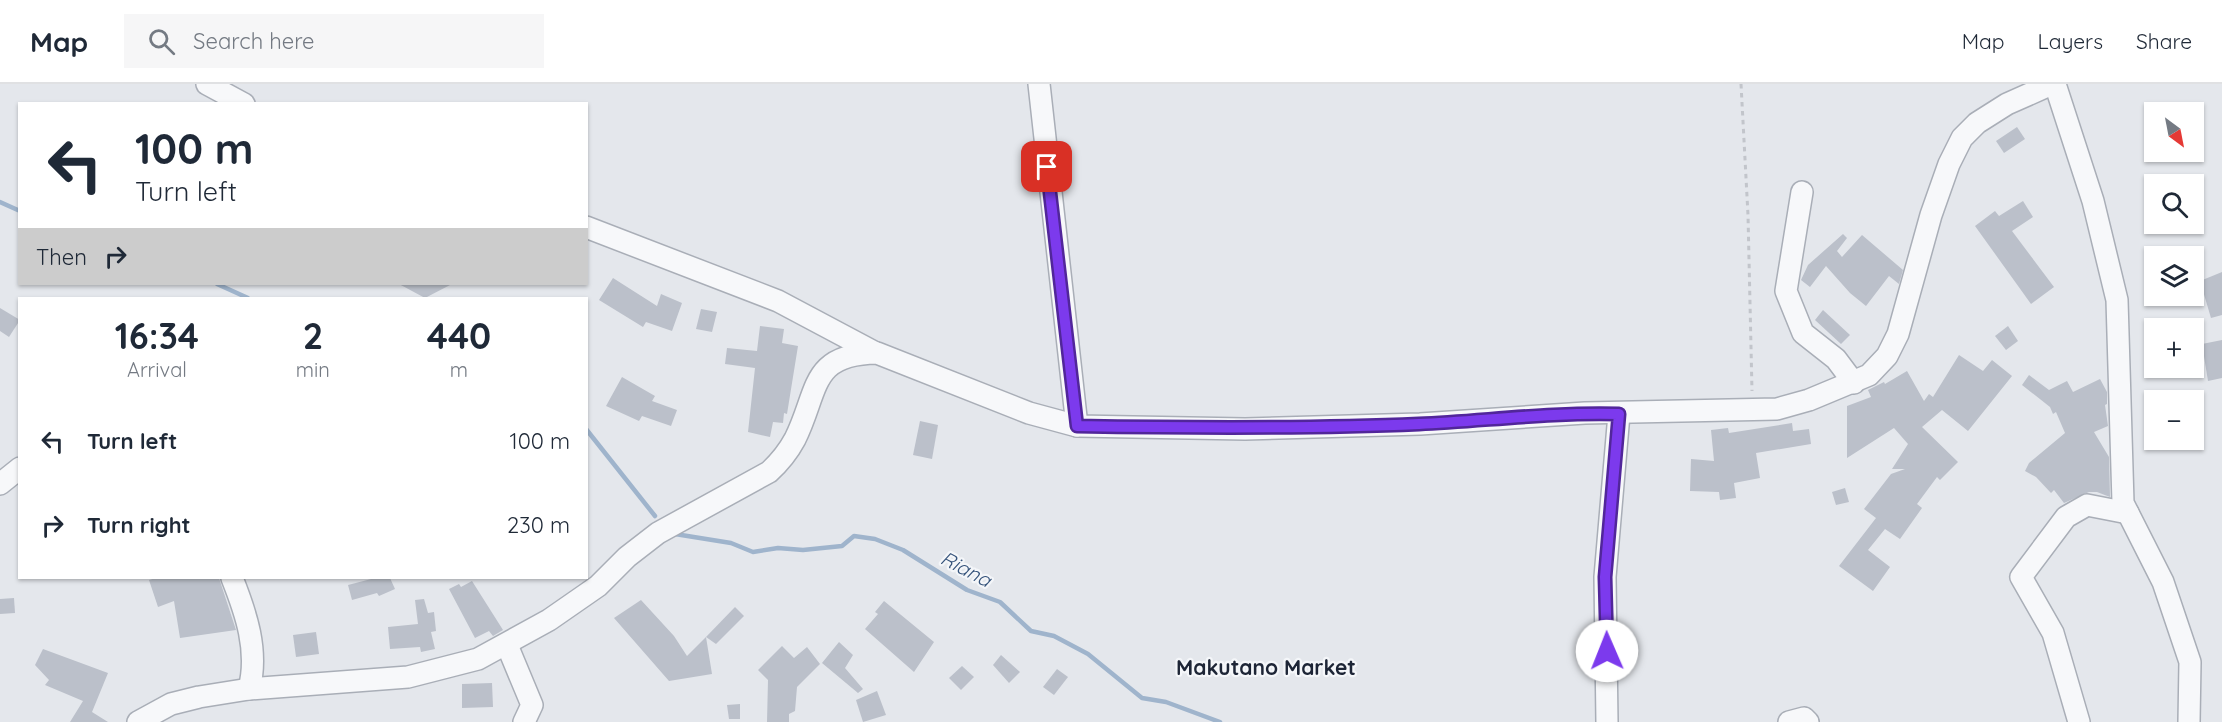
<!DOCTYPE html>
<meta charset="utf-8">
<style>
:root{--surface:#fff;--page:#f6f6f7;--text:#1f2937;--muted:#747a83;--line:#e0e1e3}
body{margin:0;font-family:Quicksand,sans-serif;background:var(--page);color:var(--text);height:100vh;display:flex;flex-direction:column;font-size:22px;white-space:nowrap}
*{box-sizing:border-box;margin:0}
p{font-size:20px;color:var(--muted)}
.icon{flex:none;width:33px;height:33px;fill:none;stroke:currentColor;stroke-width:2;stroke-linecap:round;stroke-linejoin:round}
.map{position:relative;flex:1;overflow:hidden}
.details{position:absolute;left:18px;top:213px;width:570px;height:282px;display:flex;flex-direction:column;background:var(--surface);border-radius:0px;box-shadow:0 2px 4px #0004}
.details>*{flex:none}
.top-card{position:absolute;left:18px;top:18px;width:570px;height:183px;border-radius:0px;box-shadow:0 2px 4px #0004;background:#fff;color:var(--text);overflow:hidden}
.needle{width:39px;rotate:148deg}
.tools{position:absolute;left:2144px;top:18px;display:grid;gap:12px}
.tools a{display:grid;place-items:center;width:60px;height:60px;border-radius:0px;background:var(--surface);box-shadow:0 2px 4px #0004;font-size:30px}
.pin{position:absolute;display:grid;place-items:center;width:51px;height:51px;color:#fff;margin:-26px;border-radius:12px;box-shadow:0 3px 9px #0006}
.me{position:absolute;width:66px;margin:-33px;rotate:359deg;stroke-linejoin:round;filter:drop-shadow(0 0 4px #0008)}
.turn{display:flex;align-items:center;gap:21px;height:126px;padding:0 18px;font-size:27px}
.turn .icon{width:78px;height:78px;stroke-width:2.5}
.turn b{display:block;font-size:42px;line-height:51px}
.then{display:flex;align-items:center;height:57px;padding:0 18px;background:#0003;gap:12px;font-size:22px}
.eta{display:flex;justify-content:space-evenly;align-items:center;height:102px;text-align:center}
.eta b{font-size:36px;font-weight:700;line-height:42px}
ul{padding:0;list-style:none}
li{display:flex;align-items:center;gap:18px;height:84px;padding:0 18px}
li div{flex:1}
li b{display:block;font-size:22px}
li em{font-style:normal}
header{display:flex;align-items:center;gap:36px;box-sizing:border-box;height:84px;padding:0 30px;background:var(--surface);border-bottom:2px solid var(--line)}
header strong{font-size:28px}
nav{display:flex;gap:33px;margin-inline-start:auto;font-size:21px}
.search{width:420px;height:54px;background:var(--page);display:flex;align-items:center;gap:15px;box-sizing:border-box;padding:0 21px;border-radius:0px;color:var(--muted);font-size:22px}
.map>svg:first-child{display:block}
.lines{fill:none;stroke-linecap:round;stroke-linejoin:round}
.stream{stroke:#9fb4cc;stroke-width:4.5}
.building{fill:#bbc0ca}
.minor-casing{stroke:#a9aeb7;stroke-width:24}
.path{stroke:#c2c5cb;stroke-width:3;stroke-dasharray:4.5 4.5;stroke-linecap:butt}
.minor{stroke:#f7f8fa;stroke-width:21}
.route-casing{stroke:#51269a;stroke-width:15}
.route{stroke:#7c3aed;stroke-width:10}
.labels{text-anchor:middle;stroke-width:4.5;stroke-linejoin:round;paint-order:stroke}
.water-label{font-size:20px;font-style:italic;fill:#34527a;stroke:#f4f6f9}
.quarter-label{font-size:21px;font-weight:bold;fill:#1d2536;stroke:#f4f6f9}
</style>
<header>
<strong>Map</strong>
<div class="search"><svg class="icon" aria-label="search" viewBox="0 0 24 24"><circle cx="10" cy="10" r="6"/><path d="M15 15l6 6"/></svg>Search here</div>
<nav><a>Map</a><a>Layers</a><a>Share</a></nav>
</header>
<div class="map">
<svg width="2222" height="638" viewBox="0 0 2222 638">
<rect width="100%" height="100%" fill="#e4e7ec"/>
<g class="lines">
<g class="stream">
<polyline points="0,118 20,127"/>
<polyline points="217,200 248,214"/>
<polyline points="586,345 655,432"/>
<polyline points="675,450 731,459 753,468 778,464 803,466 842,462 854,452 875,455 903,466 967,506 1000,518 1031,547 1054,552 1088,570 1142,614 1166,618 1220,638"/>
</g>
</g>
<g class="building">
<polygon points="2017,43 2025,55 2004,69 1996,57"/>
<polygon points="2023,117 2033,133 2012,147 2054,203 2031,220 1975,142 1995,127 1999,132"/>
<polygon points="1843,150 1847,154 1837,167 1842,173 1862,151 1903,186 1899,200 1889,192 1866,222 1850,209 1826,182 1810,203 1801,196 1808,181"/>
<polygon points="2222,188 2222,231 2211,234 2200,197"/>
<polygon points="613,194 657,222 661,210 682,219 672,247 646,238 643,243 599,216"/>
<polygon points="399,200 452,200 425,214"/>
<polygon points="0,224 20,236 9,253 0,247"/>
<polygon points="701,225 717,228 712,248 696,245"/>
<polygon points="1823,226 1850,251 1841,260 1815,236"/>
<polygon points="760,242 784,245 782,259 798,262 787,330 784,329 783,339 773,338 770,353 748,348 755,284 725,280 727,264 757,267"/>
<polygon points="2008,242 2018,257 2006,266 1995,252"/>
<polygon points="2222,256 2222,294 2208,297 2202,260"/>
<polygon points="1959,271 1983,287 1992,276 2012,292 1968,347 1942,326 1922,343 1958,378 1940,396 1937,393 1917,420 1922,424 1900,455 1885,445 1868,466 1890,483 1873,507 1839,482 1876,434 1864,425 1891,390 1905,385 1892,385 1908,360 1894,344 1847,374 1847,322 1871,313 1868,306 1884,298 1885,300 1907,287 1924,317 1929,310 1933,313"/>
<polygon points="2029,291 2049,306 2067,297 2073,308 2100,295 2107,308 2107,320 2105,321 2108,342 2094,348 2109,373 2110,413 2097,408 2089,408 2064,419 2054,406 2051,409 2036,393 2025,387 2029,379 2065,349 2056,328 2053,330 2050,323 2022,301"/>
<polygon points="622,293 655,312 652,317 677,326 671,342 642,332 639,337 606,322"/>
<polygon points="920,337 938,341 932,375 913,371"/>
<polygon points="1792,339 1793,347 1809,345 1811,360 1756,369 1760,394 1734,399 1736,414 1720,416 1719,408 1690,407 1691,375 1714,377 1711,346 1728,344 1729,349"/>
<polygon points="1845,404 1849,418 1836,421 1832,408"/>
<polygon points="156,494 219,494 236,546 180,554 174,517 158,523 149,496"/>
<polygon points="375,494 390,494 395,505 379,512 377,509 352,516 348,501"/>
<polygon points="472,497 503,546 493,552 489,547 475,554 449,505 459,500 461,503"/>
<polygon points="14,514 15,529 0,530 0,515"/>
<polygon points="424,515 428,529 434,528 436,547 431,548 435,565 421,568 420,563 390,565 388,543 418,540 415,516"/>
<polygon points="641,516 674,552 687,572 706,553 712,590 669,597 614,534"/>
<polygon points="884,517 934,558 914,588 865,545 878,530 875,528"/>
<polygon points="735,523 744,532 716,560 706,553"/>
<polygon points="316,548 319,570 296,573 293,551"/>
<polygon points="839,558 853,571 845,584 863,605 858,609 822,579"/>
<polygon points="782,562 794,574 807,563 820,580 797,603 795,627 789,630 789,638 767,638 768,596 758,586"/>
<polygon points="43,565 108,589 92,628 108,638 70,638 83,617 45,601 49,596 35,581"/>
<polygon points="1001,571 1020,588 1009,599 993,581"/>
<polygon points="962,582 974,593 961,606 949,594"/>
<polygon points="1057,585 1068,593 1054,611 1043,603"/>
<polygon points="492,599 493,623 462,624 462,600"/>
<polygon points="877,607 886,631 863,638 856,616"/>
<polygon points="740,620 740,635 729,635 727,621"/>
</g>
<g class="lines">
<defs>
<g id="minor">
<polyline points="207,0 244,20"/>
<polyline points="1039,0 1077,342"/>
<polyline points="2055,0 2093,117 2117,216 2123,419 2163,498 2190,578 2189,638"/>
<polyline points="1802,108 1786,207 1803,249 1836,275 1854,299"/>
<polyline points="586,143 778,217 874,268"/>
<polyline points="0,400 20,384"/>
<path d="M232 494C246 529 259 567 249 605"/>
<polyline points="507,561 532,621 524,638"/>
<path d="M138 638 171 620 199 613 249 605 408 593 478 575 549 536 598 502 627 473 658 449 769 388C780 378 788 368 795 355 819 307 809 270 877 269L1029 329 1077 342 1245 345 1420 340 1585 329 1777 325 1809 316 1869 291 1887 272 1898 250 1931 131 1949 80 1962 54 1977 39 2007 20 2052 0"/>
<polyline points="1607,638 1605,493 1619,330"/>
<polyline points="1789,638 1804,634 1808,638"/>
<polyline points="2079,638 2053,549 2021,493 2066,433 2087,421 2128,429"/>
</g>
</defs>
<use href="#minor" class="minor-casing"/>
<polyline class="path" points="1741,0 1748,131 1752,307"/>
<use href="#minor" class="minor"/>
</g>
<g class="lines">
<defs>
<path id="route" d="M1047 83 1077 342C1191 344 1304 345 1419 340 1485 337 1552 328 1619 330L1605 493 1607 567"/>
</defs>
<use href="#route" class="route-casing"/>
<use href="#route" class="route"/>
</g>
<g class="labels">
<g class="water-label">
<text transform="translate(966 485) rotate(28)" y="7">Riana</text>
</g>
<g class="quarter-label">
<text x="1266" y="591">Makutano Market</text>
</g>
</g>
</svg>
<div class="tools">
<a><svg class="needle" viewBox="-14 -14 28 28"><path d="M0-13l5 13h-10z" fill="#e53935"/><path d="M0 13l5-13h-10z" fill="#747a83"/></svg></a>
<a><svg class="icon" aria-label="search" viewBox="0 0 24 24"><circle cx="10" cy="10" r="6"/><path d="M15 15l6 6"/></svg></a>
<a><svg class="icon" aria-label="layers" viewBox="0 0 24 24"><path d="M12 4l9 5-9 5-9-5zM3 14l9 5 9-5"/></svg></a>
<a>+</a>
<a>−</a>
</div>
<div class="pin" style="left:1047px;top:83px;background:#d93025"><svg class="icon" aria-label="arrive" viewBox="0 0 24 24"><path d="M6 21V4h12l-3 4 3 4H6"/></svg></div>
<svg class="me" style="left:1607px;top:567px" viewBox="-20 -20 40 40"><circle r="19" fill="#fff"/><path d="M0-13L10 11 0 6-10 11z" fill="#7c3aed"/></svg>
<div class="top-card">
<div class="turn"><svg class="icon" aria-label="left" viewBox="0 0 24 24"><path d="M17 20v-9H6M10 6l-5 5 5 5"/></svg><div><b>100 m</b>Turn left</div></div>
<div class="then">Then<svg class="icon" aria-label="right" viewBox="0 0 24 24"><path d="M7 20v-9h11M14 6l5 5-5 5"/></svg></div>
</div>
<section class="details">
<div class="eta">
<div><b>16:34</b><p>Arrival</p></div>
<div><b>2</b><p>min</p></div>
<div><b>440</b><p>m</p></div>
</div>
<ul>
<li><svg class="icon" aria-label="left" viewBox="0 0 24 24"><path d="M17 20v-9H6M10 6l-5 5 5 5"/></svg><div><b>Turn left</b></div><em>100 m</em></li>
<li><svg class="icon" aria-label="right" viewBox="0 0 24 24"><path d="M7 20v-9h11M14 6l5 5-5 5"/></svg><div><b>Turn right</b></div><em>230 m</em></li>
</ul>
</section>
</div>
